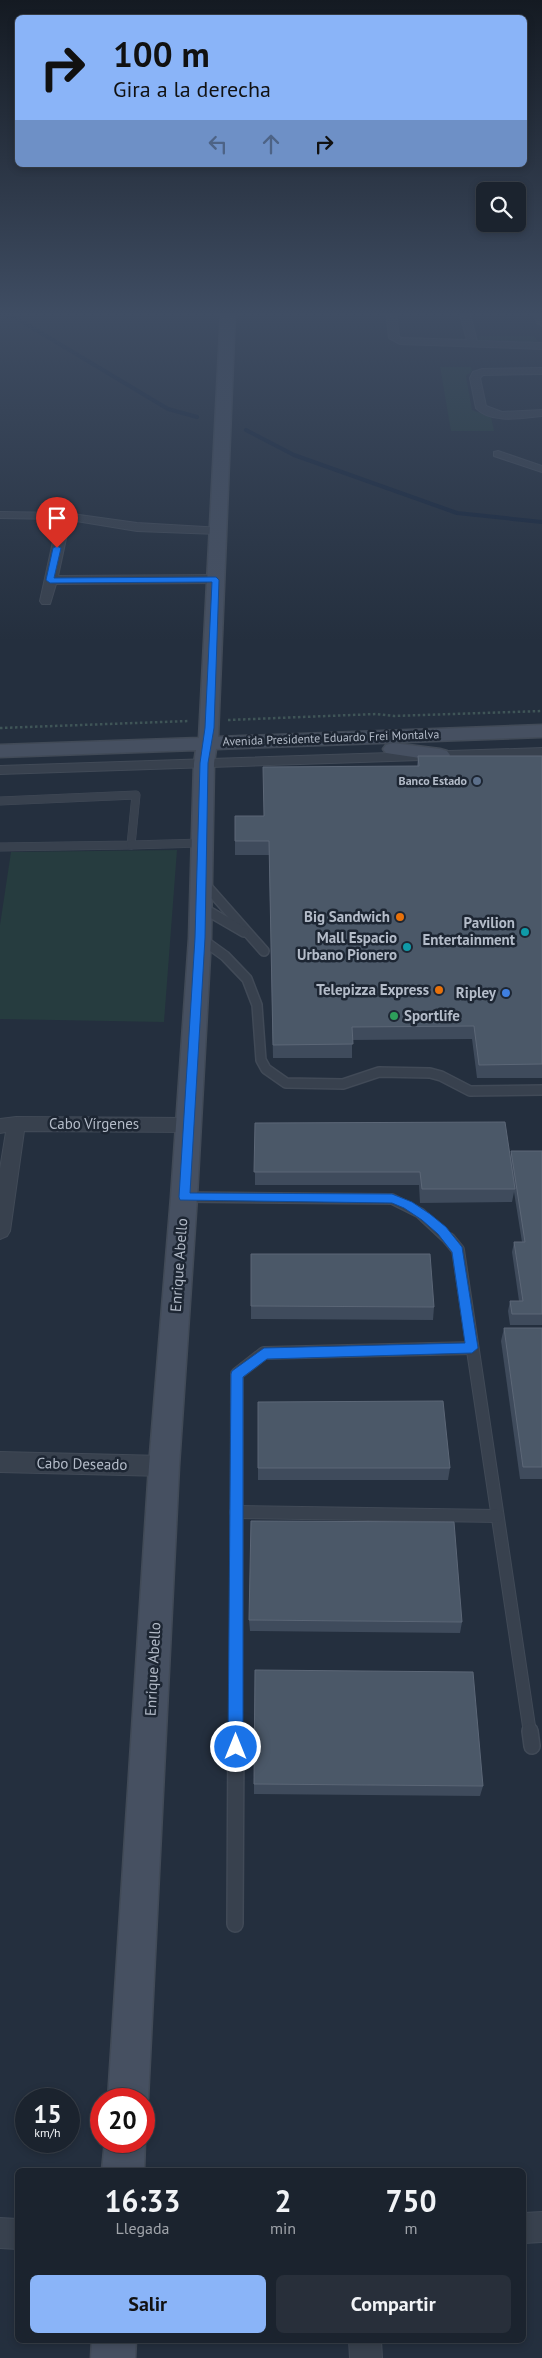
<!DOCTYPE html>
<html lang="es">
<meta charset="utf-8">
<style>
:root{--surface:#1b232e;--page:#282f3a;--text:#f1f3f6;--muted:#a0a4aa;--line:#39404a;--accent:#8ab4f8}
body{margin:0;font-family:"PT Sans",sans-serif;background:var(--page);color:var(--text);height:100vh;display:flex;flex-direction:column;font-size:19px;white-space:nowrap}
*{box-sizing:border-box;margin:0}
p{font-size:16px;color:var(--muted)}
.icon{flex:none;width:28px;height:28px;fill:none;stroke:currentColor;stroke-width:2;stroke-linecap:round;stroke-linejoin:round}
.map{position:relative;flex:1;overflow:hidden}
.details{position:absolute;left:15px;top:2168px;width:511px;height:175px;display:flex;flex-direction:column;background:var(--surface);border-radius:8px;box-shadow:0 2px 8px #0003,0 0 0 1px var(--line)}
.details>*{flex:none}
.banner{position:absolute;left:15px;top:15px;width:512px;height:152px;border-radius:8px;box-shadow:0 2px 8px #0003,0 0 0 1px var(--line);background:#8ab4f8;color:#111;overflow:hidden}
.buttons{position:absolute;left:476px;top:182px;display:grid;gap:10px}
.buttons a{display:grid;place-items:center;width:50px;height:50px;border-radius:8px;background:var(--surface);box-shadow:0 2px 8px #0003,0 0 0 1px var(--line);font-size:25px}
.speed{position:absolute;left:15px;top:2088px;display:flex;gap:10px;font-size:25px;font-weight:700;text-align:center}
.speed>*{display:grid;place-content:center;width:65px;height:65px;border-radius:50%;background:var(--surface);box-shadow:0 2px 8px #0003,0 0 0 1px var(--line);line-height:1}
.speed small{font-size:12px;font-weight:400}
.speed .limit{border:8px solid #d22;background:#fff;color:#111}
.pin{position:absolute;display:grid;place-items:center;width:42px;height:42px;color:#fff;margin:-51px -21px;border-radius:50% 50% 50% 0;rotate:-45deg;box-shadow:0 0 5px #0007}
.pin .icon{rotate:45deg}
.me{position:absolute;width:55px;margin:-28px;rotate:0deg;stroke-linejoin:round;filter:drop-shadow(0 0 4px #0008)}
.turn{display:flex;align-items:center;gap:18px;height:105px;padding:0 15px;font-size:22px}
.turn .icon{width:65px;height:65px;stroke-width:2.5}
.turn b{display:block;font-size:35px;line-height:42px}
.lanes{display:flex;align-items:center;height:48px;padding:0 15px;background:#0003;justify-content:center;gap:25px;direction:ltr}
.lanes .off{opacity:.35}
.eta{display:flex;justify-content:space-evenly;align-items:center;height:85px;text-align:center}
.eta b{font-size:30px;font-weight:800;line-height:35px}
.button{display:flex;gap:10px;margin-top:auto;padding:10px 15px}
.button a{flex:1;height:58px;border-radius:8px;background:var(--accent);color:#111;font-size:20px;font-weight:800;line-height:58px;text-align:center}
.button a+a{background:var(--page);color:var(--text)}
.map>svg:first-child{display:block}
.green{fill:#263c3f}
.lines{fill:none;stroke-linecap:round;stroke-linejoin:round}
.stream{stroke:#17263c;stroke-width:4}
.lane-far3-casing{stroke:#414a57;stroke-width:9}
.lane-far2-casing{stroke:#414a57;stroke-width:12}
.lane-far1-casing{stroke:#414a57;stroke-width:14}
.lane-casing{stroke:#414a57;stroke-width:18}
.street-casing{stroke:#414a57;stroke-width:2}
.secondary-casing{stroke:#414a57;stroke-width:3}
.path{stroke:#3f5557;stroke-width:2.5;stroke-dasharray:2.5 2.5;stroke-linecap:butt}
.lane-far3{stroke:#38414e;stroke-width:8}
.lane-far2{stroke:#38414e;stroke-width:9}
.lane-far1{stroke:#38414e;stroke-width:12}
.lane{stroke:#38414e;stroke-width:15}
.street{fill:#38414e;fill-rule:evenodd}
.secondary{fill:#465061;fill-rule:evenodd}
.wall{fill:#3f4b5c}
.building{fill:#4b5868;stroke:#5c6777}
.route{fill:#1a73e8;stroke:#114b97}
.service-dot{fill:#5c6f8a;stroke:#1d2633;stroke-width:2}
.food-dot{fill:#e8710a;stroke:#1d2633;stroke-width:2}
.culture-dot{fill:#0f9aa8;stroke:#1d2633;stroke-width:2}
.shop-dot{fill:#3f7fe0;stroke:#1d2633;stroke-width:2}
.leisure-dot{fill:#2e9e5b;stroke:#1d2633;stroke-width:2}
.labels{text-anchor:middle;stroke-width:5;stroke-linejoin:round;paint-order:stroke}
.far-street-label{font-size:12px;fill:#b4bcc9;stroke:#1d2633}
.far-poi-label{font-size:12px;font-weight:bold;fill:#b4bcc9;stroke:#1d2633;text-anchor:end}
.poi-label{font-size:15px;font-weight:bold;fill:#b4bcc9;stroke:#1d2633;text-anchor:end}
.street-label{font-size:15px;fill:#b4bcc9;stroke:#1d2633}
</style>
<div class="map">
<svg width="542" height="2358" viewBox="0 0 542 2358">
<rect width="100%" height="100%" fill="#242f3e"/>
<g class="green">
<polygon points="478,336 535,336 537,341 528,343 479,340"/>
<polygon points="440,367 471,367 472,371 466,376 472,410 491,417 494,431 451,431"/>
<polygon points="177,850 164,1022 0,1019 0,925 11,852"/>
</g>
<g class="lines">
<g class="stream">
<polyline points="0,314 16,318 168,409 197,417"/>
<polyline points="246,430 294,455 457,513 542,522"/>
</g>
<defs>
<g id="lane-far3">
<polyline points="0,801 136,795 131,845 0,847"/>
<polyline points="131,845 202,843"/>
</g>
<g id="lane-far2">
<polyline points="203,882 264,951"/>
<polyline points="201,907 244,932"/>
<polyline points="200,938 225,956 247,979 257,1005 261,1060 266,1069 286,1083 343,1084 379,1072 430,1073 441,1076 470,1091 542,1090"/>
<polyline points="184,1197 392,1199 420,1213 450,1241"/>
</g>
<g id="lane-far1">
<polyline points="449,1239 458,1250 530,1733"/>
<polyline points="236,1512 497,1516"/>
<polyline points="236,1733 237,1374 264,1353 472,1348"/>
</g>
<g id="lane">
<polyline points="530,1731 532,1746"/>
<polyline points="235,1924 236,1731"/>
</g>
<g id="street">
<polygon points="386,311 396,311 399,337 402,338 467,340 459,311 469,311 477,341 542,343 542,349 400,344 389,338"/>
<polygon points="533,311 542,311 542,326 537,323"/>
<path d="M542 368V374L483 375 480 378 486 406 502 412 542 410V416C522 418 491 424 476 408L470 378 473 372 482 369Z"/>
<polygon points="498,451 542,466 542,472 494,456 494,452"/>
<polygon points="0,512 65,513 137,523 222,528 224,530 218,534 137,531 70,520 58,576 216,575 222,579 216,583 56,584 50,604 42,604 40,601 58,519 0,518"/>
<polygon points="542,748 542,756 0,774 0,766"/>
<polygon points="16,1117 189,1118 195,1120 198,1125 195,1130 189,1132 24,1131 10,1231 7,1236 0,1239 0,1169 6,1132 0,1133 0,1119"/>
<polygon points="0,1452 164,1456 172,1459 175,1466 172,1473 164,1476 0,1472"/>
<polygon points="542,2212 542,2242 524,2243 524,2213"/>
<polygon points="0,2218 18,2219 18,2249 0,2248"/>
<polygon points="349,2340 381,2340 382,2358 350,2358"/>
</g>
<g id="secondary">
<polygon points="221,311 235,311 218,737 542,725 542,737 216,749 214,763 211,938 197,1197 179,1466 148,2099 144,2109 144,2099 108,2099 149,1466 171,1197 189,938 194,763 196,750 0,757 0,745 199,738"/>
<polygon points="393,743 440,749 447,751 450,755 447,759 440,761 386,753 383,749 386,745"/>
<polygon points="144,2137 145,2141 144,2170 102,2170 105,2141 144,2141"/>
<polygon points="92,2340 136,2340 135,2358 91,2358"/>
</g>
</defs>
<use href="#lane-far3" class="lane-far3-casing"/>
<use href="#lane-far2" class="lane-far2-casing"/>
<use href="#lane-far1" class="lane-far1-casing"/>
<use href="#lane" class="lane-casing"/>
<use href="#street" class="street-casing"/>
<use href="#secondary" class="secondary-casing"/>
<g class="path">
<polyline points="228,720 376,714 394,716 542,711"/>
<polyline points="0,728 189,721"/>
</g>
<use href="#lane-far3" class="lane-far3"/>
<use href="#lane-far2" class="lane-far2"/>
<use href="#lane-far1" class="lane-far1"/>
<use href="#lane" class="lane"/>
<use href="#street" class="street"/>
<use href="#secondary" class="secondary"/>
</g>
<g class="wall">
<polygon points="418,756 542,756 542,1078 477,1078 472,1039 352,1040 352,1058 273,1058 269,855 235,855 235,816 263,816 417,766"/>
<polygon points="255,1123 510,1158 511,1151 542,1151 542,1325 510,1325 508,1311 510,1301 519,1301 512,1252 514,1242 522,1242 514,1192 512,1202 420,1203 419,1185 255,1185"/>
<polygon points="251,1306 434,1307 433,1320 251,1319"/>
<polygon points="504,1328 542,1328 542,1479 520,1479 501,1341"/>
<polygon points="258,1402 450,1468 448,1480 258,1480"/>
<polygon points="249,1620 462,1622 460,1633 250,1631"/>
<polygon points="254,1784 483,1786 480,1796 254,1794"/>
</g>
<g class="building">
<polygon points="418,756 542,756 542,1064 479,1065 474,1026 352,1027 353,1044 273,1045 269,841 235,841 235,816 264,816 263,767 419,766"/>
<polygon points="505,1122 515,1189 422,1189 420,1172 254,1172 255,1123"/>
<polygon points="511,1151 542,1151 542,1314 512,1314 510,1301 523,1301 514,1242 525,1242"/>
<polygon points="251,1254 430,1254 434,1307 251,1306"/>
<polygon points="504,1328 542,1328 542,1467 523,1467"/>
<polygon points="443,1401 450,1468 258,1468 258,1402"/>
<polygon points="251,1521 454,1522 462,1622 249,1620"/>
<polygon points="255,1670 473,1672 483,1786 254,1784"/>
</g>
<linearGradient id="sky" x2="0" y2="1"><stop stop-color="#141a22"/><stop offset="0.49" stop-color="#3f4d63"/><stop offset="1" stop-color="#3f4d63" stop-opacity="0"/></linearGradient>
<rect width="542" height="641" fill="url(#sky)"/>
<polygon class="route" points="57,546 61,548 54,578 216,577 219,580 214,728 208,763 205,938 190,1193 392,1194 412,1202 430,1214 446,1227 462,1247 478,1348 472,1353 267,1359 243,1377 243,1747 241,1753 236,1755 230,1753 228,1747 231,1374 232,1371 264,1348 465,1343 452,1252 438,1234 422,1220 404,1208 392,1203 180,1200 179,1197 195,938 200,763 205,728 212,582 50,583 46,580 53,548"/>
<circle class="service-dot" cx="477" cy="781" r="5"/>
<g class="food-dot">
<circle cx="400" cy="917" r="5"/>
<circle cx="439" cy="990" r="5"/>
</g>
<g class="culture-dot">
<circle cx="525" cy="932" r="5"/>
<circle cx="407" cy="947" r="5"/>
</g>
<circle class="shop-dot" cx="506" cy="993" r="5"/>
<circle class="leisure-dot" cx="394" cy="1016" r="5"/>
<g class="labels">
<g class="far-street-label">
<text transform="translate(331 738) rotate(-2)" y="4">Avenida Presidente Eduardo Frei Montalva</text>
</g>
<g class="far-poi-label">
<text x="467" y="785">Banco Estado</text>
</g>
<g class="poi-label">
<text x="390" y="922">Big Sandwich</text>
<text x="515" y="928">Pavilion<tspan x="515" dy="17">Entertainment</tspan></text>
<text x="397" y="943">Mall Espacio<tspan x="397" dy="17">Urbano Pionero</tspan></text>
<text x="429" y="995">Telepizza Express</text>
<text x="496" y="998">Ripley</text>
<text x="404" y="1021" text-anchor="start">Sportlife</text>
</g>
<g class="street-label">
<text x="94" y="1129">Cabo Vírgenes</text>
<text transform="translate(179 1265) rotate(-86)" y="5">Enrique Abello</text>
<text transform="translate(82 1464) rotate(1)" y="5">Cabo Deseado</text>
<text transform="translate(153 1669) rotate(-87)" y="5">Enrique Abello</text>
</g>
</g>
</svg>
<div class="buttons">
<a><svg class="icon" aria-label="search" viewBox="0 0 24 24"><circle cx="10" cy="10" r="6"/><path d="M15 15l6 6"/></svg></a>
</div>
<div class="speed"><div>15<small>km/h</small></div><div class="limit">20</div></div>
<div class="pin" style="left:57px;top:548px;background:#d93025"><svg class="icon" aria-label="arrive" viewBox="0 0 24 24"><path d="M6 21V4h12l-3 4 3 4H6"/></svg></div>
<svg class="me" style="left:236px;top:1747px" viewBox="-20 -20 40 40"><circle r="17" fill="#1a73e8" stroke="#fff" stroke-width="3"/><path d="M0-11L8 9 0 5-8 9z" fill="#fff"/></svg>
<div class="banner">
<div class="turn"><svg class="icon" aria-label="right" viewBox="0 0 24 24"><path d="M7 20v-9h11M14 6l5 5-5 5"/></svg><div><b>100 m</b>Gira a la derecha</div></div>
<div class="lanes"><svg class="icon off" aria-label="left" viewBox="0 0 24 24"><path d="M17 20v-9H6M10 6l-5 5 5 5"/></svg><svg class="icon off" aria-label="ahead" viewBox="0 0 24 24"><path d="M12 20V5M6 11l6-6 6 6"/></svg><svg class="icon" aria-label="right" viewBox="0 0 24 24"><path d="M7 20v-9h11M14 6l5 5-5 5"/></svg></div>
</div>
<section class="details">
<div class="eta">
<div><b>16:33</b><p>Llegada</p></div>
<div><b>2</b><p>min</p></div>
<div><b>750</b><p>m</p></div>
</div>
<div class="button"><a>Salir</a><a>Compartir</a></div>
</section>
</div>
